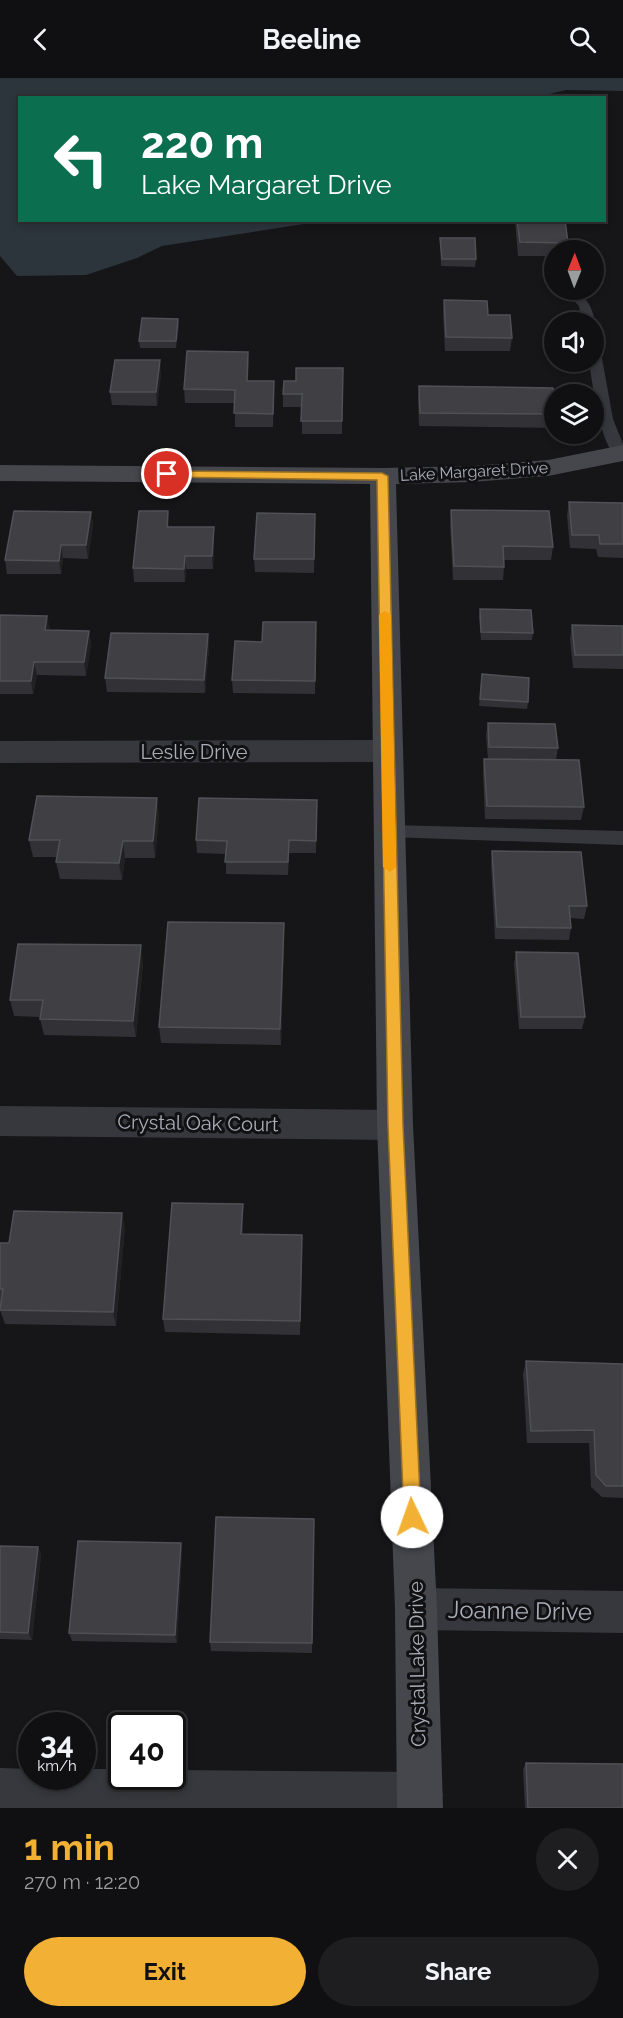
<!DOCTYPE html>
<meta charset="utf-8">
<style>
:root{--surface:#101012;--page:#1e1e20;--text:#f1f3f6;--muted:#9c9d9f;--line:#303032;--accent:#f2b134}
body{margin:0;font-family:Raleway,sans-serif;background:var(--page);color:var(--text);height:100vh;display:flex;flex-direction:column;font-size:22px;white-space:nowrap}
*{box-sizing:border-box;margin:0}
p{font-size:20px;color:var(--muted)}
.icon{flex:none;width:33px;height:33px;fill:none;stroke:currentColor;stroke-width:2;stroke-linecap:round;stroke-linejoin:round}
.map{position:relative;height:1730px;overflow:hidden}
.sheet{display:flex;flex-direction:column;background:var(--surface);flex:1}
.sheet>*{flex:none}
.hud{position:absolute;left:18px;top:18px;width:588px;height:126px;border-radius:0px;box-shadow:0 3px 9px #0003,0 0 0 2px var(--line);background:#0b6e4f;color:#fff;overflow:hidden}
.needle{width:39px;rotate:1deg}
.buttons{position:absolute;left:544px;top:162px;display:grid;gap:12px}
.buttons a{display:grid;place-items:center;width:60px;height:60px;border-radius:50%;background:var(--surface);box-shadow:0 3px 9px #0003,0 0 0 2px var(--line);font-size:30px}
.speed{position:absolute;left:18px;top:1634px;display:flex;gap:12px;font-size:30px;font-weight:700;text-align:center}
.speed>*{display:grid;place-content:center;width:78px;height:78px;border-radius:50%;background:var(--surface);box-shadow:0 3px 9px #0003,0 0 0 2px var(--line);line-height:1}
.speed small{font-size:15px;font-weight:400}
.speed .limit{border:3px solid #111;border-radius:9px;background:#fff;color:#111}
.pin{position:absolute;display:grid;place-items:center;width:51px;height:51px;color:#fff;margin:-26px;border:3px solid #fff;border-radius:50%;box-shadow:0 2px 6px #0007}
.me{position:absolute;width:66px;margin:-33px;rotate:357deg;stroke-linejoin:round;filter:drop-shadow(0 0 4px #0008)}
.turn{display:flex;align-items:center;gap:21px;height:126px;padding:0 24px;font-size:27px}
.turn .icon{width:78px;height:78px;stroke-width:2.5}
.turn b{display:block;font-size:42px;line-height:51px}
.round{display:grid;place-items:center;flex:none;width:63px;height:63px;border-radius:32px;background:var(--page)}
.overview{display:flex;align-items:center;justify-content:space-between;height:102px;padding:0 24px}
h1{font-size:36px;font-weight:700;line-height:45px;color:var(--accent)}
.cta{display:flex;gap:12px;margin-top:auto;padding:12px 24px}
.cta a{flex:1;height:69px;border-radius:36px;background:var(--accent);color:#111;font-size:24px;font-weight:700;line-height:69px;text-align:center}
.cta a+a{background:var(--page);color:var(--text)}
header{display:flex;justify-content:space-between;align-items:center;height:78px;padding:0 24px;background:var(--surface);font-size:27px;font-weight:700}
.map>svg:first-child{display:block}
.water{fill:#2c353c}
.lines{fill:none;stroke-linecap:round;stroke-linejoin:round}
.lane{fill:#37383d;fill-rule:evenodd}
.street{fill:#37383d;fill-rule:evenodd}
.secondary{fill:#45474d;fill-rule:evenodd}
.wall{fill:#323236}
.shaded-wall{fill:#212124}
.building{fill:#3f3f44;stroke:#4f5156;stroke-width:1.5}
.route{fill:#f2b134;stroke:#9d7322;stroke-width:1.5}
.slow{fill:#f59e0b}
.labels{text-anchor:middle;stroke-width:6;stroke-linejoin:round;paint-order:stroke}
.far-street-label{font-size:16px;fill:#a8adb8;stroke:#111113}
.street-label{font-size:20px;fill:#a8adb8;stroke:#111113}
.near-street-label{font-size:24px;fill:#a8adb8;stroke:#111113}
</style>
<header><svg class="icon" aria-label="back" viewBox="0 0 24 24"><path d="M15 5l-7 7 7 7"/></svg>Beeline<svg class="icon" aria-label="search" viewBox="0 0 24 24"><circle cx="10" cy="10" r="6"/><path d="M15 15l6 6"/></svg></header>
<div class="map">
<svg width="623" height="1730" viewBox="0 0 623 1730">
<rect width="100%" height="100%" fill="#161618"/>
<polygon class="water" points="0,0 623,0 623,13 566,12 533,20 20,20 20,142 323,143 162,168 137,180 86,197 17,198 0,178"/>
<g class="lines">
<g class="lane">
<path d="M564 212H577C588 223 592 228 595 244L594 245 582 244 579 228Z"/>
<path d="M594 271 601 275 613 341 623 366V380H620C601 376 592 302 589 284H594Z"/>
<polygon points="389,747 623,753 623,767 389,759 383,758 380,753 383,748"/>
</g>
<g class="street">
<polygon points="387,662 398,665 402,673 398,681 387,684 0,685 0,663"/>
<polygon points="0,1028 395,1032 408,1036 413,1047 408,1058 395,1062 0,1058"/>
<polygon points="416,1510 623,1513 623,1555 416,1552 401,1546 395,1531 401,1516"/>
<polygon points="0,1690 32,1691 32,1698 82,1698 82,1691 122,1691 122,1698 172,1698 172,1692 420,1694 436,1701 443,1717 437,1730 0,1730"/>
</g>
<polygon class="secondary" points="623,367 623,383 548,398 471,404 396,406 413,1047 437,1531 443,1730 397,1730 395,1531 377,1047 370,406 0,403 0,387 383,390 471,388 548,382"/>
</g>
<g class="wall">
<polygon points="515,142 565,142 568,165 567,172 555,172 555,178 518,178"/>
<polygon points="440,160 476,181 475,189 441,188"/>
<polygon points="444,222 488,237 512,260 510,273 445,273 443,235"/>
<polygon points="179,248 176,270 140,270 139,263"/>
<polygon points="248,274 248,303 274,303 273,349 235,349 235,325 185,325 184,311"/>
<polygon points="343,290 342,356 302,356 302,329 283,329 283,316 296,303"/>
<polygon points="161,296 157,328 112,327 110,314"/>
<polygon points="419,308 555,323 555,350 419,348 418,322"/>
<polygon points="569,424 623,425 623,480 598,479 596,471 570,470 567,437"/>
<polygon points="451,432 553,469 551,482 504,482 504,489 503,502 453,502 450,446"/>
<polygon points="168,433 169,449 214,449 214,463 213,491 186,491 185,504 134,504 133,490"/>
<polygon points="91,434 93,447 88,481 63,480 61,496 7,496 5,482"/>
<polygon points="315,436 314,495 255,494 254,481"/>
<polygon points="480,531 533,555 532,562 481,562 479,539"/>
<polygon points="0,537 47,538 49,552 89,553 91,566 86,598 37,597 33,616 0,616"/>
<polygon points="316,544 315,616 233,615 232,602 262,564"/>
<polygon points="572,547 623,551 623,591 573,590 570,561"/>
<polygon points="208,556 209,569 205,615 107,614 105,600"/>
<polygon points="482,596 528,624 527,631 479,628"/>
<polygon points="488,645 558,670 556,682 584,729 581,742 485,741 483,694 484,681 488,681 486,658"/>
<polygon points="317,722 316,775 289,775 288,797 226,796 226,776 197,775 196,762"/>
<polygon points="159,737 155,780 125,780 122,802 60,801 56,784 57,779 33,779 29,762"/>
<polygon points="492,773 587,828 584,841 570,840 571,850 569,862 495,861 491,786"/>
<polygon points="284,845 284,862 281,967 161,965 159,949"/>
<polygon points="516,874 585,939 582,951 519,951 514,886"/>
<polygon points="143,884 136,959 44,957 40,941 40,939 14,938 10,922"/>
<polygon points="243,1141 243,1156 302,1157 300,1257 165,1254 163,1241"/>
<polygon points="125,1149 116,1248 5,1246 0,1232 1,1225 0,1225 0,1165 9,1165"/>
<polygon points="526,1283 623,1286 623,1420 602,1419 591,1409 589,1365 527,1365 523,1296"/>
<polygon points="314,1441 312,1575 211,1573 210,1564"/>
<polygon points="181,1465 182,1474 177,1565 72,1563 69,1555"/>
<polygon points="0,1468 38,1469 41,1477 32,1562 0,1561"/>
<polygon points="526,1685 623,1730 525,1730 523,1691"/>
</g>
<g class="shaded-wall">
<polygon points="178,241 179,248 176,270 176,263"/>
<polygon points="248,274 249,287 247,316 247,303"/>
<polygon points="160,282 161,296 157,328 156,314"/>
<polygon points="168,433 169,447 168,463 167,449"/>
<polygon points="91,434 93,447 88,481 86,467"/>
<polygon points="214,449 214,463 213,491 212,478"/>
<polygon points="61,467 63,480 61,496 59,483"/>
<polygon points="185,478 186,491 185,504 184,491"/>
<polygon points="47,538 50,551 47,566 45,552"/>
<polygon points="89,553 91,566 86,598 84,584"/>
<polygon points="208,556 209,569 205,615 204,602"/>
<polygon points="34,584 37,597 33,616 31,603"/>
<polygon points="157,720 159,737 155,780 153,763"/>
<polygon points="123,763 125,780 122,802 119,785"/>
<polygon points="284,845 284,862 281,967 280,951"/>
<polygon points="141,867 143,884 136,959 133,943"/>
<polygon points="243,1126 243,1141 242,1171 241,1156"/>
<polygon points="122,1135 125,1149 116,1248 113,1234"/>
<polygon points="181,1465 182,1474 177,1565 175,1557"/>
<polygon points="38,1469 41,1477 32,1562 28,1555"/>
</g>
<g class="building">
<polygon points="517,142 565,142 568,165 520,164"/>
<polygon points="440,160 475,160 476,181 442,181"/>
<polygon points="444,222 487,223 488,237 510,237 512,260 446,259"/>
<polygon points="142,240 178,241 176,263 139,263"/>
<polygon points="187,273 248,274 247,303 274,303 273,336 234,335 235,312 184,311"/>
<polygon points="115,282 160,282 156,314 110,314"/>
<polygon points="296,290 343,290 342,343 301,343 302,316 283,316 284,303 296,303"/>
<polygon points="419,308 553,310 555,336 420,335"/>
<polygon points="569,424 623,425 623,466 600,466 599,457 572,457"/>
<polygon points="451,432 549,433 553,469 503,468 504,489 454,488"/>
<polygon points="14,433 91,434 86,467 61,467 59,483 5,482"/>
<polygon points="139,433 168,433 167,449 214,449 212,478 185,478 184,491 133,490"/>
<polygon points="257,435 315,436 314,481 254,481"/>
<polygon points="480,531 531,532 533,555 481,554"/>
<polygon points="0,537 47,538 45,552 89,553 84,584 34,584 31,603 0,603"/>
<polygon points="263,544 316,544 315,603 232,602 235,563 262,564"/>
<polygon points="572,547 623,548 623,577 575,577"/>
<polygon points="111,555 208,556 204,602 105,600"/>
<polygon points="482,596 529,600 528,624 480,621"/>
<polygon points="488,645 555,646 558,670 489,669"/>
<polygon points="484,681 579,682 584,729 487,728"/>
<polygon points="37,718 157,720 153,763 123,763 119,785 56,784 60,762 29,762"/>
<polygon points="199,720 317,722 316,763 289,762 288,784 225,784 227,763 196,762"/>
<polygon points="492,773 581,774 587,828 569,828 571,850 497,849"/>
<polygon points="168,844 284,845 280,951 159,949"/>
<polygon points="18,866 141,867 133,943 40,941 43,922 10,922"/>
<polygon points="516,874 578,875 585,939 521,939"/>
<polygon points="172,1125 243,1126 241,1156 302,1157 300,1243 163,1241"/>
<polygon points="14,1133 122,1135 113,1234 0,1232 3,1211 0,1211 0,1165 9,1165"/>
<polygon points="526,1283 623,1286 623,1408 606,1408 596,1397 594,1352 531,1353"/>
<polygon points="216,1439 314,1441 312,1565 210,1564"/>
<polygon points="78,1463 181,1465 175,1557 69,1555"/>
<polygon points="0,1468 38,1469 28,1555 0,1554"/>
<polygon points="526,1685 623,1686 623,1730 528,1730"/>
</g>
<polygon class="route" points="167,393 382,395 388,398 403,1047 421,1439 419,1445 412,1448 406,1445 404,1439 388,1047 377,402 164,399 164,394"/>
<polygon class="slow" points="385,533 391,537 396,789 390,794 383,789 379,537"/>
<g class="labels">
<g class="far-street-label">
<text transform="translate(474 393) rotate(-3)" y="6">Lake Margaret Drive</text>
</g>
<g class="street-label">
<text x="194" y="681">Leslie Drive</text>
<text transform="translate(198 1045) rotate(1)" y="7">Crystal Oak Court</text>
<text transform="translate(417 1586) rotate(-91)" y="7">Crystal Lake Drive</text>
</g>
<g class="near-street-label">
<text transform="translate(520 1533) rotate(1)" y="8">Joanne Drive</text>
</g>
</g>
</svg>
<div class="buttons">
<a><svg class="needle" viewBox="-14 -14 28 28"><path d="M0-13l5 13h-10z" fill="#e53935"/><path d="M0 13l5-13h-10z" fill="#9c9d9f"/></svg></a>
<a><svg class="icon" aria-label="sound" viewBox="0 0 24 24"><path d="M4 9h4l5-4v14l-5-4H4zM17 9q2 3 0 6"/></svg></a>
<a><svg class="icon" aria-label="layers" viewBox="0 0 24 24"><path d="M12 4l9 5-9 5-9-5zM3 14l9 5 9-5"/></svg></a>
</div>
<div class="speed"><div>34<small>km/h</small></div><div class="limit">40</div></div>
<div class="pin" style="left:167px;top:396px;background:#d93025"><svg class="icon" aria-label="arrive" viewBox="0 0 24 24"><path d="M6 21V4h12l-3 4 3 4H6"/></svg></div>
<svg class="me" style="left:412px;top:1439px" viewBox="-20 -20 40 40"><circle r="19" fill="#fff"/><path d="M0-13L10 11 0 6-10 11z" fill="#f2b134"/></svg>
<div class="hud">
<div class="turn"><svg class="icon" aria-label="left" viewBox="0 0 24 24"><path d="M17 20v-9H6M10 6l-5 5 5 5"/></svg><div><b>220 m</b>Lake Margaret Drive</div></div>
</div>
</div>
<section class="sheet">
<div class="overview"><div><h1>1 min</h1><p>270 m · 12:20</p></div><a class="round"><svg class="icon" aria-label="close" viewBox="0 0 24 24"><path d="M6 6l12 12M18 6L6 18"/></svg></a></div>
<div class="cta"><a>Exit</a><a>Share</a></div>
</section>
